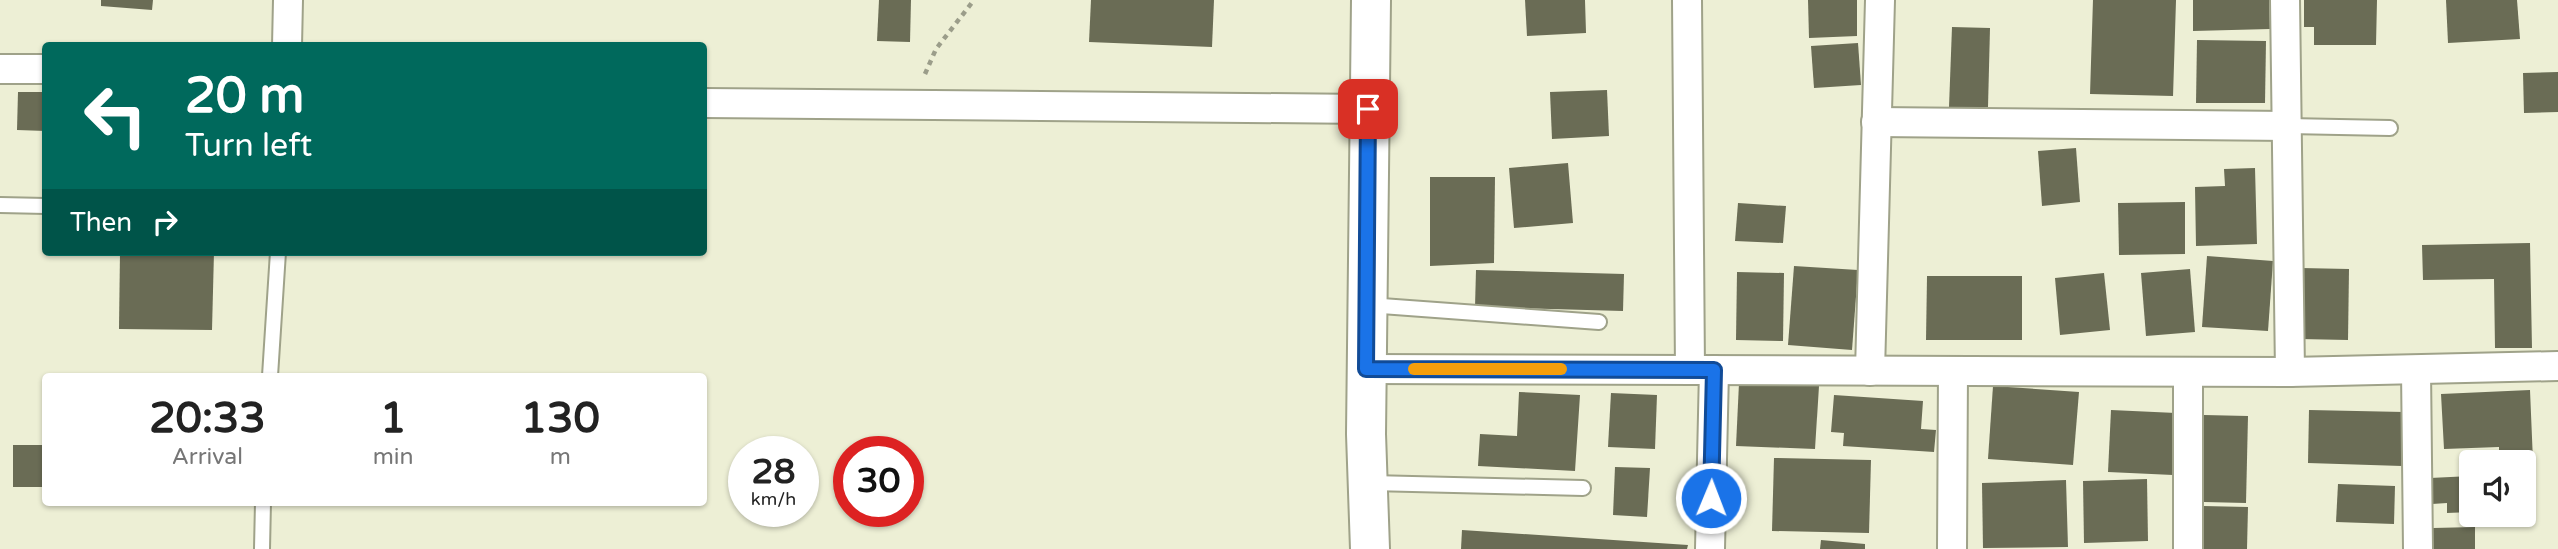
<!DOCTYPE html>
<style>
:root{--surface:#fff;--page:#f6f6f6;--text:#222;--muted:#767676}
body{margin:0;font-family:"Varela Round",sans-serif;background:var(--page);color:var(--text);height:100vh;display:flex;flex-direction:column;font-size:26px;white-space:nowrap}
*{box-sizing:border-box;margin:0}
p{font-size:23px;color:var(--muted)}
.icon{flex:none;width:38px;height:38px;fill:none;stroke:currentColor;stroke-width:2;stroke-linecap:round;stroke-linejoin:round}
.map{position:relative;flex:1;overflow:hidden}
.details{position:absolute;left:42px;top:373px;width:665px;height:133px;display:flex;flex-direction:column;background:var(--surface);border-radius:7px;box-shadow:0 2px 5px #0004}
.details>*{flex:none}
.guide{position:absolute;left:42px;top:42px;width:665px;height:214px;border-radius:7px;box-shadow:0 2px 5px #0004;background:#00695c;color:#fff;overflow:hidden}
.buttons{position:absolute;left:2459px;top:450px;display:grid;gap:14px}
.buttons a{display:grid;place-items:center;width:77px;height:77px;border-radius:7px;background:var(--surface);box-shadow:0 2px 5px #0004;font-size:35px}
.speed{position:absolute;left:728px;top:436px;display:flex;gap:14px;font-size:35px;font-weight:700;text-align:center}
.speed>*{display:grid;place-content:center;width:91px;height:91px;border-radius:50%;background:var(--surface);box-shadow:0 2px 5px #0004;line-height:1}
.speed small{font-size:18px;font-weight:400}
.speed .limit{border:10px solid #d22;background:#fff;color:#111}
.pin{position:absolute;display:grid;place-items:center;width:60px;height:60px;color:#fff;margin:-30px;border-radius:14px;box-shadow:0 4px 10px #0006}
.me{position:absolute;width:77px;margin:-38px;rotate:1deg;stroke-linejoin:round;filter:drop-shadow(0 0 5px #0008)}
.turn{display:flex;align-items:center;gap:24px;height:147px;padding:0 28px;font-size:32px}
.turn .icon{width:91px;height:91px;stroke-width:2.5}
.turn b{display:block;font-size:49px;line-height:60px}
.then{display:flex;align-items:center;height:66px;padding:0 28px;background:#0003;gap:14px;font-size:26px}
.eta{display:flex;justify-content:space-evenly;align-items:center;height:119px;text-align:center}
.eta b{font-size:42px;font-weight:800;line-height:49px}
.map>svg:first-child{display:block}
.building{fill:#6a6c55}
.lines{fill:none;stroke-linecap:round;stroke-linejoin:round}
.service-casing{stroke:#9fa289;stroke-width:18}
.minor-casing{stroke:#9fa289;stroke-width:32}
.secondary-casing{stroke:#9fa289;stroke-width:42}
.path{stroke:#9b9d8a;stroke-width:4.5;stroke-dasharray:5 5;stroke-linecap:butt}
.service{stroke:#fff;stroke-width:14}
.minor{stroke:#fff;stroke-width:28}
.secondary{stroke:#fff;stroke-width:38}
.route-casing{stroke:#114b97;stroke-width:18}
.route{stroke:#1a73e8;stroke-width:12}
.slow{stroke:#f59e0b;stroke-width:12}
</style>
<div class="map">
<svg width="2558" height="549" viewBox="0 0 2558 549">
<rect width="100%" height="100%" fill="#edefd5"/>
<g class="building">
<polygon points="101,0 153,0 152,10 101,6"/>
<polygon points="879,0 911,0 910,42 877,41"/>
<polygon points="1091,0 1214,0 1212,47 1089,42"/>
<polygon points="1525,0 1585,0 1586,33 1527,36"/>
<polygon points="1808,0 1857,0 1857,36 1809,38"/>
<polygon points="2093,0 2176,0 2173,96 2090,94"/>
<polygon points="2193,0 2269,0 2270,29 2193,31"/>
<polygon points="2304,0 2377,0 2376,45 2314,45 2314,27 2304,27"/>
<polygon points="2446,0 2517,0 2520,39 2448,43"/>
<polygon points="1952,27 1990,28 1988,107 1949,107"/>
<polygon points="2197,40 2266,41 2265,103 2196,103"/>
<polygon points="1858,43 1861,85 1814,88 1811,46"/>
<polygon points="2558,72 2558,112 2524,113 2523,73"/>
<polygon points="1607,90 1609,136 1552,139 1550,92"/>
<polygon points="18,92 46,92 46,131 17,130"/>
<polygon points="2076,148 2080,202 2042,206 2038,151"/>
<polygon points="1568,163 1573,223 1514,228 1509,168"/>
<polygon points="2255,168 2257,244 2196,246 2195,187 2225,186 2224,169"/>
<polygon points="1430,177 1495,177 1494,263 1430,266"/>
<polygon points="2185,202 2185,254 2119,255 2118,203"/>
<polygon points="1738,203 1786,206 1783,243 1735,241"/>
<polygon points="2530,243 2532,348 2495,348 2494,279 2423,280 2422,245"/>
<polygon points="120,252 214,252 212,330 119,329"/>
<polygon points="2207,256 2273,261 2268,331 2202,327"/>
<polygon points="1794,266 1858,270 1852,350 1788,345"/>
<polygon points="2301,268 2349,269 2348,340 2300,339"/>
<polygon points="2190,269 2195,332 2146,336 2141,273"/>
<polygon points="1476,270 1624,274 1623,311 1475,307"/>
<polygon points="1737,272 1784,273 1783,341 1736,340"/>
<polygon points="2104,273 2110,330 2060,335 2055,278"/>
<polygon points="1927,276 2022,276 2022,340 1926,340"/>
<polygon points="1739,383 1819,386 1815,449 1736,446"/>
<polygon points="1993,386 2079,392 2073,465 1988,459"/>
<polygon points="2530,390 2535,509 2524,510 2524,462 2499,462 2499,447 2444,449 2441,394"/>
<polygon points="1519,392 1580,395 1575,471 1478,466 1480,434 1517,436"/>
<polygon points="1611,393 1657,395 1655,449 1608,447"/>
<polygon points="1834,395 1923,401 1921,429 1936,430 1934,452 1843,446 1844,433 1831,432"/>
<polygon points="2111,410 2176,413 2173,475 2108,472"/>
<polygon points="2309,410 2404,412 2402,466 2308,463"/>
<polygon points="2204,415 2248,416 2246,503 2204,502"/>
<rect x="13" y="445" width="33" height="42"/>
<polygon points="1774,458 1871,460 1869,533 1772,531"/>
<polygon points="1615,467 1650,468 1647,517 1613,515"/>
<polygon points="2471,476 2471,512 2447,513 2447,503 2432,504 2430,478"/>
<polygon points="2147,479 2148,541 2084,543 2083,481"/>
<polygon points="2066,480 2068,547 1983,548 1982,483"/>
<polygon points="2338,484 2395,486 2394,524 2336,522"/>
<polygon points="2203,506 2248,507 2247,549 2202,549"/>
<polygon points="2475,527 2475,549 2433,549 2433,528"/>
<polygon points="1462,530 1688,545 1687,549 1461,549"/>
<polygon points="1821,540 1865,544 1865,549 1820,549"/>
</g>
<g class="lines">
<defs>
<g id="service">
<polyline points="2288,126 2390,128"/>
<polyline points="0,205 46,206"/>
<polyline points="1368,305 1599,322"/>
<polyline points="270,376 278,252"/>
<polyline points="1371,483 1583,488"/>
<polyline points="262,549 263,502"/>
</g>
<g id="minor">
<polyline points="1687,0 1690,370"/>
<polyline points="2285,0 2290,372"/>
<polyline points="287,46 288,0"/>
<polyline points="0,69 46,69"/>
<polyline points="704,103 1368,109"/>
<polyline points="1876,122 2288,126"/>
<polyline points="1366,369 2290,372 2558,366"/>
<polyline points="2416,370 2418,549"/>
<polyline points="1870,371 1880,0"/>
<polyline points="2188,372 2188,549"/>
<polyline points="1710,549 1714,370"/>
<polyline points="1952,549 1953,371"/>
</g>
<polyline id="secondary" points="1370,549 1366,434 1371,0"/>
</defs>
<use href="#service" class="service-casing"/>
<use href="#minor" class="minor-casing"/>
<use href="#secondary" class="secondary-casing"/>
<polyline class="path" points="925,74 936,49 974,0"/>
<use href="#service" class="service"/>
<use href="#minor" class="minor"/>
<use href="#secondary" class="secondary"/>
</g>
<g class="lines">
<defs>
<polyline id="route" points="1368,109 1366,369 1714,370 1711,498"/>
</defs>
<use href="#route" class="route-casing"/>
<use href="#route" class="route"/>
<polyline class="slow" points="1414,369 1561,369"/>
</g>
</svg>
<div class="buttons">
<a><svg class="icon" aria-label="sound" viewBox="0 0 24 24"><path d="M4 9h4l5-4v14l-5-4H4zM17 9q2 3 0 6"/></svg></a>
</div>
<div class="speed"><div>28<small>km/h</small></div><div class="limit">30</div></div>
<div class="pin" style="left:1368px;top:109px;background:#d93025"><svg class="icon" aria-label="arrive" viewBox="0 0 24 24"><path d="M6 21V4h12l-3 4 3 4H6"/></svg></div>
<svg class="me" style="left:1711px;top:498px" viewBox="-20 -20 40 40"><circle r="17" fill="#1a73e8" stroke="#fff" stroke-width="3"/><path d="M0-11L8 9 0 5-8 9z" fill="#fff"/></svg>
<div class="guide">
<div class="turn"><svg class="icon" aria-label="left" viewBox="0 0 24 24"><path d="M17 20v-9H6M10 6l-5 5 5 5"/></svg><div><b>20 m</b>Turn left</div></div>
<div class="then">Then<svg class="icon" aria-label="right" viewBox="0 0 24 24"><path d="M7 20v-9h11M14 6l5 5-5 5"/></svg></div>
</div>
<section class="details">
<div class="eta">
<div><b>20:33</b><p>Arrival</p></div>
<div><b>1</b><p>min</p></div>
<div><b>130</b><p>m</p></div>
</div>
</section>
</div>
